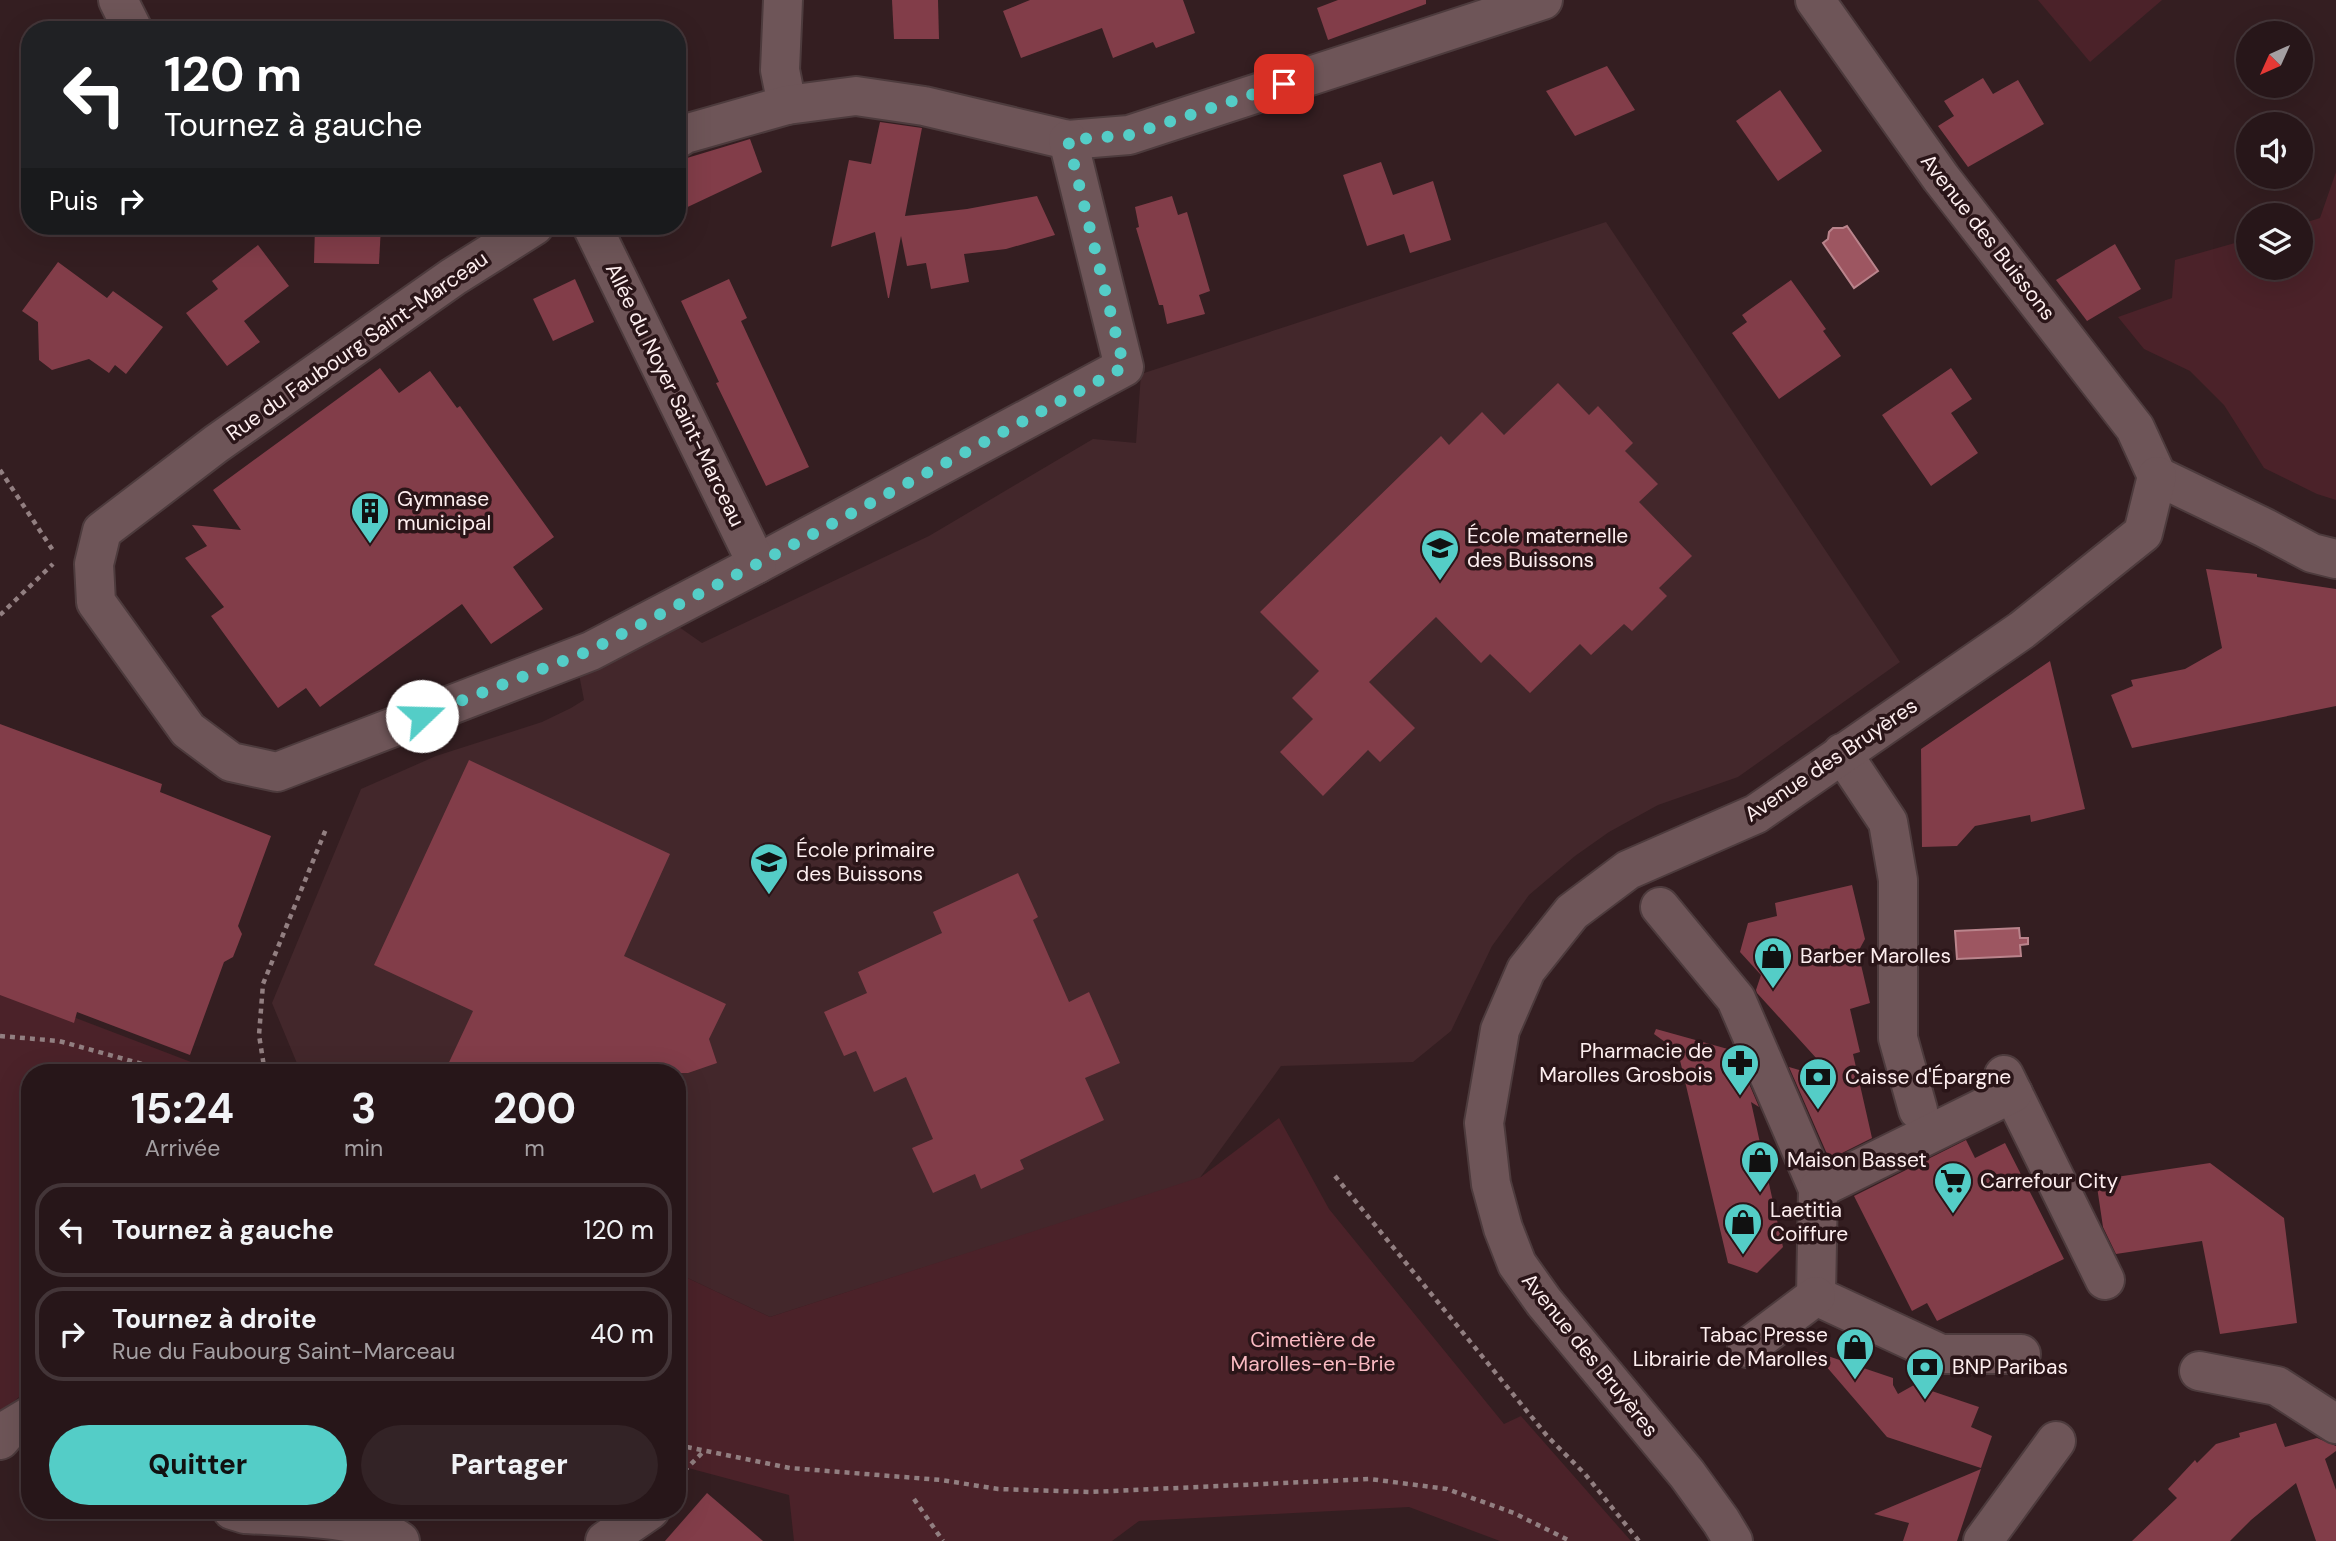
<!DOCTYPE html>
<html lang="fr">
<meta charset="utf-8">
<style>
:root{--surface:#271619;--page:#332326;--text:#f1f3f6;--muted:#a49fa2;--line:#433538;--accent:#54cdc7}
body{margin:0;font-family:"DM Sans",sans-serif;background:var(--page);color:var(--text);height:100vh;display:flex;flex-direction:column;font-size:26px;white-space:nowrap}
*{box-sizing:border-box;margin:0}
p{font-size:23px;color:var(--muted)}
.icon{flex:none;width:38px;height:38px;fill:none;stroke:currentColor;stroke-width:2;stroke-linecap:round;stroke-linejoin:round}
.map{position:relative;flex:1;overflow:hidden}
.drawer{position:absolute;left:21px;top:1064px;width:665px;height:455px;display:flex;flex-direction:column;background:var(--surface);border-radius:28px;box-shadow:0 7px 28px #0002,0 0 0 2px var(--line)}
.drawer>*{flex:none}
.top-card{position:absolute;left:21px;top:21px;width:665px;height:214px;border-radius:28px;box-shadow:0 7px 28px #0002,0 0 0 2px var(--line);background:#202124;color:#fff;overflow:hidden}
.needle{width:46px;rotate:225deg}
.tools{position:absolute;left:2236px;top:21px;display:grid;gap:14px}
.tools a{display:grid;place-items:center;width:77px;height:77px;border-radius:50%;background:var(--surface);box-shadow:0 7px 28px #0002,0 0 0 2px var(--line);font-size:35px}
.pin{position:absolute;display:grid;place-items:center;width:60px;height:60px;color:#fff;margin:-30px;border-radius:14px;box-shadow:0 4px 10px #0006}
.me{position:absolute;width:77px;margin:-38px;rotate:69deg;stroke-linejoin:round;filter:drop-shadow(0 0 5px #0008)}
.turn{display:flex;align-items:center;gap:24px;height:147px;padding:0 28px;font-size:32px}
.turn .icon{width:91px;height:91px;stroke-width:2.5}
.turn b{display:block;font-size:49px;line-height:60px}
.then{display:flex;align-items:center;height:66px;padding:0 28px;background:#0003;gap:14px;font-size:26px}
.eta{display:flex;justify-content:space-evenly;align-items:center;height:119px;text-align:center}
.eta b{font-size:42px;font-weight:700;line-height:49px}
.button{display:flex;gap:14px;margin-top:auto;padding:14px 28px}
.button a{flex:1;height:80px;border-radius:42px;background:var(--accent);color:#111;font-size:28px;font-weight:700;line-height:80px;text-align:center}
.button a+a{background:var(--page);color:var(--text)}
ul{padding:0;list-style:none}
li{display:flex;align-items:center;gap:21px;height:94px;margin:0 14px 10px;padding:0 14px;border:4px solid var(--line);border-radius:28px}
li div{flex:1}
li b{display:block;font-size:26px}
li em{font-style:normal}
.map>svg:first-child{display:block}
.built{fill:#43272b}
.green{fill:#4b2229}
.water{fill:#9d5661;stroke:#ba848c;stroke-width:2}
.building{fill:#823d49}
.lines{fill:none;stroke-linecap:round;stroke-linejoin:round}
.minor-casing{stroke:#4d3b3d;stroke-width:42}
.path{stroke:#927f81;stroke-width:4.5;stroke-dasharray:5 5;stroke-linecap:butt}
.minor{stroke:#6e5558;stroke-width:38}
.route{stroke:#54cdc7;stroke-width:12;stroke-dasharray:0 21.6}
.labels{text-anchor:middle;stroke-width:7;stroke-linejoin:round;paint-order:stroke}
.street-label{font-size:21px;fill:#fdeeef;stroke:#2a1518}
.poi-label{font-size:21px;fill:#fdeeef;stroke:#2a1518;text-anchor:start}
.park-label{font-size:21px;fill:#fabac2;stroke:#2a1518}
</style>
<div class="map">
<svg width="2336" height="1541" viewBox="0 0 2336 1541">
<rect width="100%" height="100%" fill="#341e21"/>
<polygon class="built" points="1606,222 1900,662 1738,777 1658,805 1609,832 1575,856 1529,895 1492,946 1451,1031 1413,1062 1281,1066 1199,1179 770,1317 677,1273 677,1073 301,1073 272,1003 361,789 436,756 542,722 571,708 584,700 578,669 679,627 702,643 929,536 1093,439 1136,443 1141,374"/>
<g class="green">
<polygon points="2038,0 2162,0 2090,62"/>
<polygon points="2336,172 2336,500 2317,494 2264,468 2224,405 2190,371 2144,349 2118,317 2172,298 2175,260 2249,239 2249,268 2301,268 2301,224 2320,218"/>
<polygon points="0,989 191,1062 224,1073 30,1073 30,1393 19,1397 0,1414"/>
<polygon points="1279,1118 1329,1209 1504,1424 1521,1416 1631,1541 1500,1541 1409,1507 1139,1521 1112,1541 794,1541 789,1495 677,1465 677,1273 770,1317 1201,1177"/>
</g>
<g class="water">
<polygon points="1847,226 1878,271 1854,288 1823,243 1828,239 1829,232 1833,228 1843,228"/>
<polygon points="2019,928 2020,938 2028,938 2028,944 2020,945 2021,956 1957,959 1955,931"/>
</g>
<g class="building">
<polygon points="892,0 938,0 939,39 894,39"/>
<polygon points="1030,0 1183,0 1195,33 1156,48 1153,42 1113,58 1102,28 1021,58 1003,11"/>
<polygon points="1338,0 1426,0 1426,4 1328,40 1317,8"/>
<polygon points="1607,66 1635,110 1575,136 1546,91"/>
<polygon points="1983,78 1993,94 2018,80 2044,124 1968,167 1938,126 1954,116 1944,101"/>
<polygon points="1780,90 1822,151 1778,181 1736,121"/>
<polygon points="880,122 922,128 905,216 967,209 1037,196 1055,235 1006,249 964,254 969,282 931,289 926,263 907,266 901,236 889,298 888,298 875,232 831,247 849,160 871,164"/>
<polygon points="750,139 762,172 677,212 677,161"/>
<polygon points="1381,162 1393,195 1433,181 1451,240 1410,253 1404,234 1367,246 1343,175"/>
<polygon points="1172,196 1178,215 1187,212 1210,291 1199,295 1205,314 1167,324 1163,305 1159,305 1136,228 1139,227 1135,207"/>
<polygon points="315,226 381,226 379,264 314,263"/>
<polygon points="2115,244 2141,289 2087,321 2056,280"/>
<polygon points="258,245 289,286 244,321 260,342 227,366 186,313 218,289 212,281"/>
<polygon points="58,262 107,298 113,291 163,327 126,374 115,365 109,373 89,359 52,370 39,360 38,322 22,311"/>
<polygon points="575,279 594,322 553,341 533,299"/>
<polygon points="729,279 747,318 741,321 809,467 766,486 716,383 719,382 681,301"/>
<polygon points="1791,280 1826,329 1823,331 1841,356 1779,399 1732,333 1747,322 1742,315"/>
<polygon points="380,368 399,393 430,371 457,408 460,406 554,537 513,567 543,609 491,644 462,604 320,707 306,688 278,708 211,616 224,607 185,558 207,546 192,525 241,530 213,490"/>
<polygon points="1951,368 1972,399 1951,413 1978,453 1931,486 1882,415"/>
<polygon points="1558,383 1589,415 1598,406 1633,443 1625,451 1658,484 1639,502 1692,556 1659,588 1667,596 1632,631 1624,624 1591,655 1580,644 1530,693 1490,654 1481,663 1436,617 1369,682 1415,728 1380,762 1368,750 1323,796 1280,752 1313,719 1292,698 1319,671 1260,612 1441,436 1449,445 1482,412 1504,435"/>
<polygon points="2206,569 2257,574 2257,577 2336,589 2336,706 2132,748 2111,695 2133,686 2131,680 2185,669 2222,648"/>
<polygon points="2050,661 2085,809 2031,822 2030,815 1975,826 1957,846 1922,847 1921,749"/>
<polygon points="0,724 162,784 160,792 271,836 238,926 242,934 233,957 224,962 190,1055 77,1012 74,1023 0,995"/>
<polygon points="469,760 670,854 624,956 726,1004 709,1039 717,1063 688,1073 444,1073 473,1011 374,965"/>
<polygon points="1018,873 1038,917 1033,920 1069,1002 1089,992 1120,1063 1085,1078 1104,1120 1020,1160 1024,1169 981,1189 975,1174 933,1193 912,1148 933,1139 906,1077 874,1092 856,1051 844,1056 824,1012 867,993 858,972 942,933 933,912"/>
<polygon points="1852,885 1865,939 1858,952 1870,1003 1850,1009 1860,1052 1853,1054 1872,1138 1832,1158 1827,1154 1789,1067 1837,1081 1757,993 1756,990 1761,975 1740,952 1748,923 1777,916 1775,903"/>
<polygon points="1656,1029 1735,1051 1759,1107 1751,1102 1783,1247 1757,1273 1728,1263 1679,1056 1683,1055 1654,1034"/>
<polygon points="1966,1140 1975,1158 2005,1143 2064,1259 1937,1321 1927,1303 1912,1311 1854,1196"/>
<polygon points="2210,1163 2284,1218 2297,1323 2220,1334 2202,1241 2116,1254 2103,1227 2096,1180"/>
<polygon points="1813,1351 1893,1378 1893,1385 1898,1394 1914,1385 1979,1407 1971,1427 1992,1436 1981,1468 1887,1437"/>
<polygon points="2276,1423 2285,1447 2317,1438 2336,1446 2336,1451 2325,1459 2336,1490 2336,1541 2316,1541 2296,1483 2251,1520 2230,1541 2132,1541 2177,1498 2168,1489 2195,1460 2197,1463 2216,1444 2240,1437 2239,1433"/>
<polygon points="1981,1469 1957,1541 1903,1541 1909,1523 1874,1514"/>
<polygon points="707,1493 763,1541 665,1541"/>
</g>
<g class="lines">
<defs>
<g id="minor">
<polyline points="118,0 133,30"/>
<polyline points="783,0 780,70 787,105"/>
<polyline points="1815,0 1941,178 2135,428 2157,476"/>
<polyline points="677,139 685,134 787,105 856,96 924,106 1068,140 1129,135 1543,0"/>
<polyline points="534,226 453,277 216,444 102,531 94,564 96,602 188,730 231,762 277,772 591,651 757,564 1124,367 1068,140"/>
<polyline points="592,226 757,564"/>
<polyline points="2157,476 2265,528 2312,553 2336,559"/>
<polyline points="1842,753 1888,822 1898,880 1898,1038 1918,1110"/>
<polyline points="1660,907 1736,999 1818,1189 1816,1296 1941,1354 2021,1354"/>
<polyline points="2004,1075 2105,1280"/>
<polyline points="1818,1189 2013,1093"/>
<polyline points="1747,1348 1816,1296"/>
<polyline points="2199,1371 2277,1386 2336,1424"/>
<polyline points="0,1440 10,1428 30,1416"/>
<path d="M232 1510 245 1514C287 1517 368 1516 400 1541"/>
<polyline points="605,1541 650,1510"/>
<polyline points="1733,1541 1721,1521 1687,1474 1544,1302 1517,1264 1503,1228 1491,1184 1484,1123 1500,1030 1526,970 1572,912 1628,870 1756,814 2022,630 2143,533 2157,476"/>
<polyline points="1983,1541 2056,1441"/>
</g>
</defs>
<use href="#minor" class="minor-casing"/>
<g class="path">
<polyline points="0,470 54,552"/>
<polyline points="0,615 53,564"/>
<polyline points="0,1036 59,1041 164,1070 168,1073"/>
<polyline points="265,1073 259,1035 263,984 326,829"/>
<polyline points="1335,1176 1548,1437 1585,1474 1639,1541"/>
<polyline points="677,1445 790,1468 941,1480 998,1489 1090,1492 1370,1479 1447,1489 1514,1513 1570,1541"/>
<polyline points="677,1478 703,1452"/>
<polyline points="914,1499 943,1541"/>
</g>
<use href="#minor" class="minor"/>
</g>
<g class="lines">
<polyline class="route" points="422,716 591,650 757,564 1124,367 1068,140 1129,135 1284,84"/>
</g>
<defs>
<symbol id="building-pin" viewBox="-11 -11 22 30"><path d="M0 17L-7.5 6A9.5 9.5 0 1 1 7.5 6Z" fill="#54cdc7" stroke="#2a1518"/><path d="M-4-6H4V6H1V3H-1V6H-4ZM-2.5-4.3h1.7v1.8h-1.7ZM.8-4.3h1.7v1.8H.8ZM-2.5-1h1.7V.8h-1.7ZM.8-1h1.7V.8H.8Z" fill="#111"/></symbol>
<symbol id="school-pin" viewBox="-11 -11 22 30"><path d="M0 17L-7.5 6A9.5 9.5 0 1 1 7.5 6Z" fill="#54cdc7" stroke="#2a1518"/><path d="M0-5L7-2L0 1L-7-2ZM-4 1L0 2.5L4 1V4Q0 6-4 4Z" fill="#111"/></symbol>
<symbol id="shop-pin" viewBox="-11 -11 22 30"><path d="M0 17L-7.5 6A9.5 9.5 0 1 1 7.5 6Z" fill="#54cdc7" stroke="#2a1518"/><path d="M-5-2.5h2.3a2.7 3.5 0 0 1 5.4 0H5L5.5 6h-11ZM-1.5-2.5h3a1.5 2.3 0 0 0-3 0Z" fill="#111"/></symbol>
<symbol id="pharmacy-pin" viewBox="-11 -11 22 30"><path d="M0 17L-7.5 6A9.5 9.5 0 1 1 7.5 6Z" fill="#54cdc7" stroke="#2a1518"/><path d="M-2-6h4v4h4v4h-4v4h-4v-4h-4v-4h4Z" fill="#111"/></symbol>
<symbol id="bank-pin" viewBox="-11 -11 22 30"><path d="M0 17L-7.5 6A9.5 9.5 0 1 1 7.5 6Z" fill="#54cdc7" stroke="#2a1518"/><path d="M-6-4H6V4H-6ZM0-2.3a2.3 2.3 0 1 0 0 4.6a2.3 2.3 0 1 0 0-4.6Z" fill="#111"/></symbol>
<symbol id="supermarket-pin" viewBox="-11 -11 22 30"><path d="M0 17L-7.5 6A9.5 9.5 0 1 1 7.5 6Z" fill="#54cdc7" stroke="#2a1518"/><path d="M-6-5.5h2.5l.6 2H6L4.5 2H-2.5L-4.4-4H-6ZM-1.5 3.2a1.3 1.3 0 1 0 .1 0ZM3 3.2a1.3 1.3 0 1 0 .1 0Z" fill="#111"/></symbol>
</defs>
<g fill-rule="evenodd">
<use href="#building-pin" x="348" y="489" width="44" height="60"/>
<use href="#school-pin" x="1418" y="526" width="44" height="60"/>
<use href="#school-pin" x="747" y="840" width="44" height="60"/>
<use href="#shop-pin" x="1751" y="934" width="44" height="60"/>
<use href="#pharmacy-pin" x="1718" y="1041" width="44" height="60"/>
<use href="#bank-pin" x="1796" y="1055" width="44" height="60"/>
<use href="#shop-pin" x="1738" y="1138" width="44" height="60"/>
<use href="#supermarket-pin" x="1931" y="1159" width="44" height="60"/>
<use href="#shop-pin" x="1721" y="1200" width="44" height="60"/>
<use href="#shop-pin" x="1833" y="1325" width="44" height="60"/>
<use href="#bank-pin" x="1903" y="1345" width="44" height="60"/>
</g>
<g class="labels">
<g class="street-label">
<text transform="translate(1988 237) rotate(52)" y="7">Avenue des Buissons</text>
<text transform="translate(357 346) rotate(-35)" y="7">Rue du Faubourg Saint-Marceau</text>
<text transform="translate(675 395) rotate(64)" y="7">Allée du Noyer Saint-Marceau</text>
<text transform="translate(1831 760) rotate(-34)" y="7">Avenue des Bruyères</text>
<text transform="translate(1590 1355) rotate(51)" y="7">Avenue des Bruyères</text>
</g>
<g class="poi-label">
<text x="397" y="506">Gymnase<tspan x="397" dy="24">municipal</tspan></text>
<text x="1467" y="543">École maternelle<tspan x="1467" dy="24">des Buissons</tspan></text>
<text x="796" y="857">École primaire<tspan x="796" dy="24">des Buissons</tspan></text>
<text x="1800" y="963">Barber Marolles</text>
<text x="1713" y="1058" text-anchor="end">Pharmacie de<tspan x="1713" dy="24">Marolles Grosbois</tspan></text>
<text x="1845" y="1084">Caisse d'Épargne</text>
<text x="1787" y="1167">Maison Basset</text>
<text x="1980" y="1188">Carrefour City</text>
<text x="1770" y="1217">Laetitia<tspan x="1770" dy="24">Coiffure</tspan></text>
<text x="1828" y="1342" text-anchor="end">Tabac Presse<tspan x="1828" dy="24">Librairie de Marolles</tspan></text>
<text x="1952" y="1374">BNP Paribas</text>
</g>
<g class="park-label">
<text x="1313" y="1347">Cimetière de<tspan x="1313" dy="24">Marolles-en-Brie</tspan></text>
</g>
</g>
</svg>
<div class="tools">
<a><svg class="needle" viewBox="-14 -14 28 28"><path d="M0-13l5 13h-10z" fill="#e53935"/><path d="M0 13l5-13h-10z" fill="#a49fa2"/></svg></a>
<a><svg class="icon" aria-label="sound" viewBox="0 0 24 24"><path d="M4 9h4l5-4v14l-5-4H4zM17 9q2 3 0 6"/></svg></a>
<a><svg class="icon" aria-label="layers" viewBox="0 0 24 24"><path d="M12 4l9 5-9 5-9-5zM3 14l9 5 9-5"/></svg></a>
</div>
<div class="pin" style="left:1284px;top:84px;background:#d93025"><svg class="icon" aria-label="arrive" viewBox="0 0 24 24"><path d="M6 21V4h12l-3 4 3 4H6"/></svg></div>
<svg class="me" style="left:422px;top:716px" viewBox="-20 -20 40 40"><circle r="19" fill="#fff"/><path d="M0-13L10 11 0 6-10 11z" fill="#54cdc7"/></svg>
<div class="top-card">
<div class="turn"><svg class="icon" aria-label="left" viewBox="0 0 24 24"><path d="M17 20v-9H6M10 6l-5 5 5 5"/></svg><div><b>120 m</b>Tournez à gauche</div></div>
<div class="then">Puis<svg class="icon" aria-label="right" viewBox="0 0 24 24"><path d="M7 20v-9h11M14 6l5 5-5 5"/></svg></div>
</div>
<section class="drawer">
<div class="eta">
<div><b>15:24</b><p>Arrivée</p></div>
<div><b>3</b><p>min</p></div>
<div><b>200</b><p>m</p></div>
</div>
<ul>
<li><svg class="icon" aria-label="left" viewBox="0 0 24 24"><path d="M17 20v-9H6M10 6l-5 5 5 5"/></svg><div><b>Tournez à gauche</b></div><em>120 m</em></li>
<li><svg class="icon" aria-label="right" viewBox="0 0 24 24"><path d="M7 20v-9h11M14 6l5 5-5 5"/></svg><div><b>Tournez à droite</b><p>Rue du Faubourg Saint-Marceau</p></div><em>40 m</em></li>
</ul>
<div class="button"><a>Quitter</a><a>Partager</a></div>
</section>
</div>
